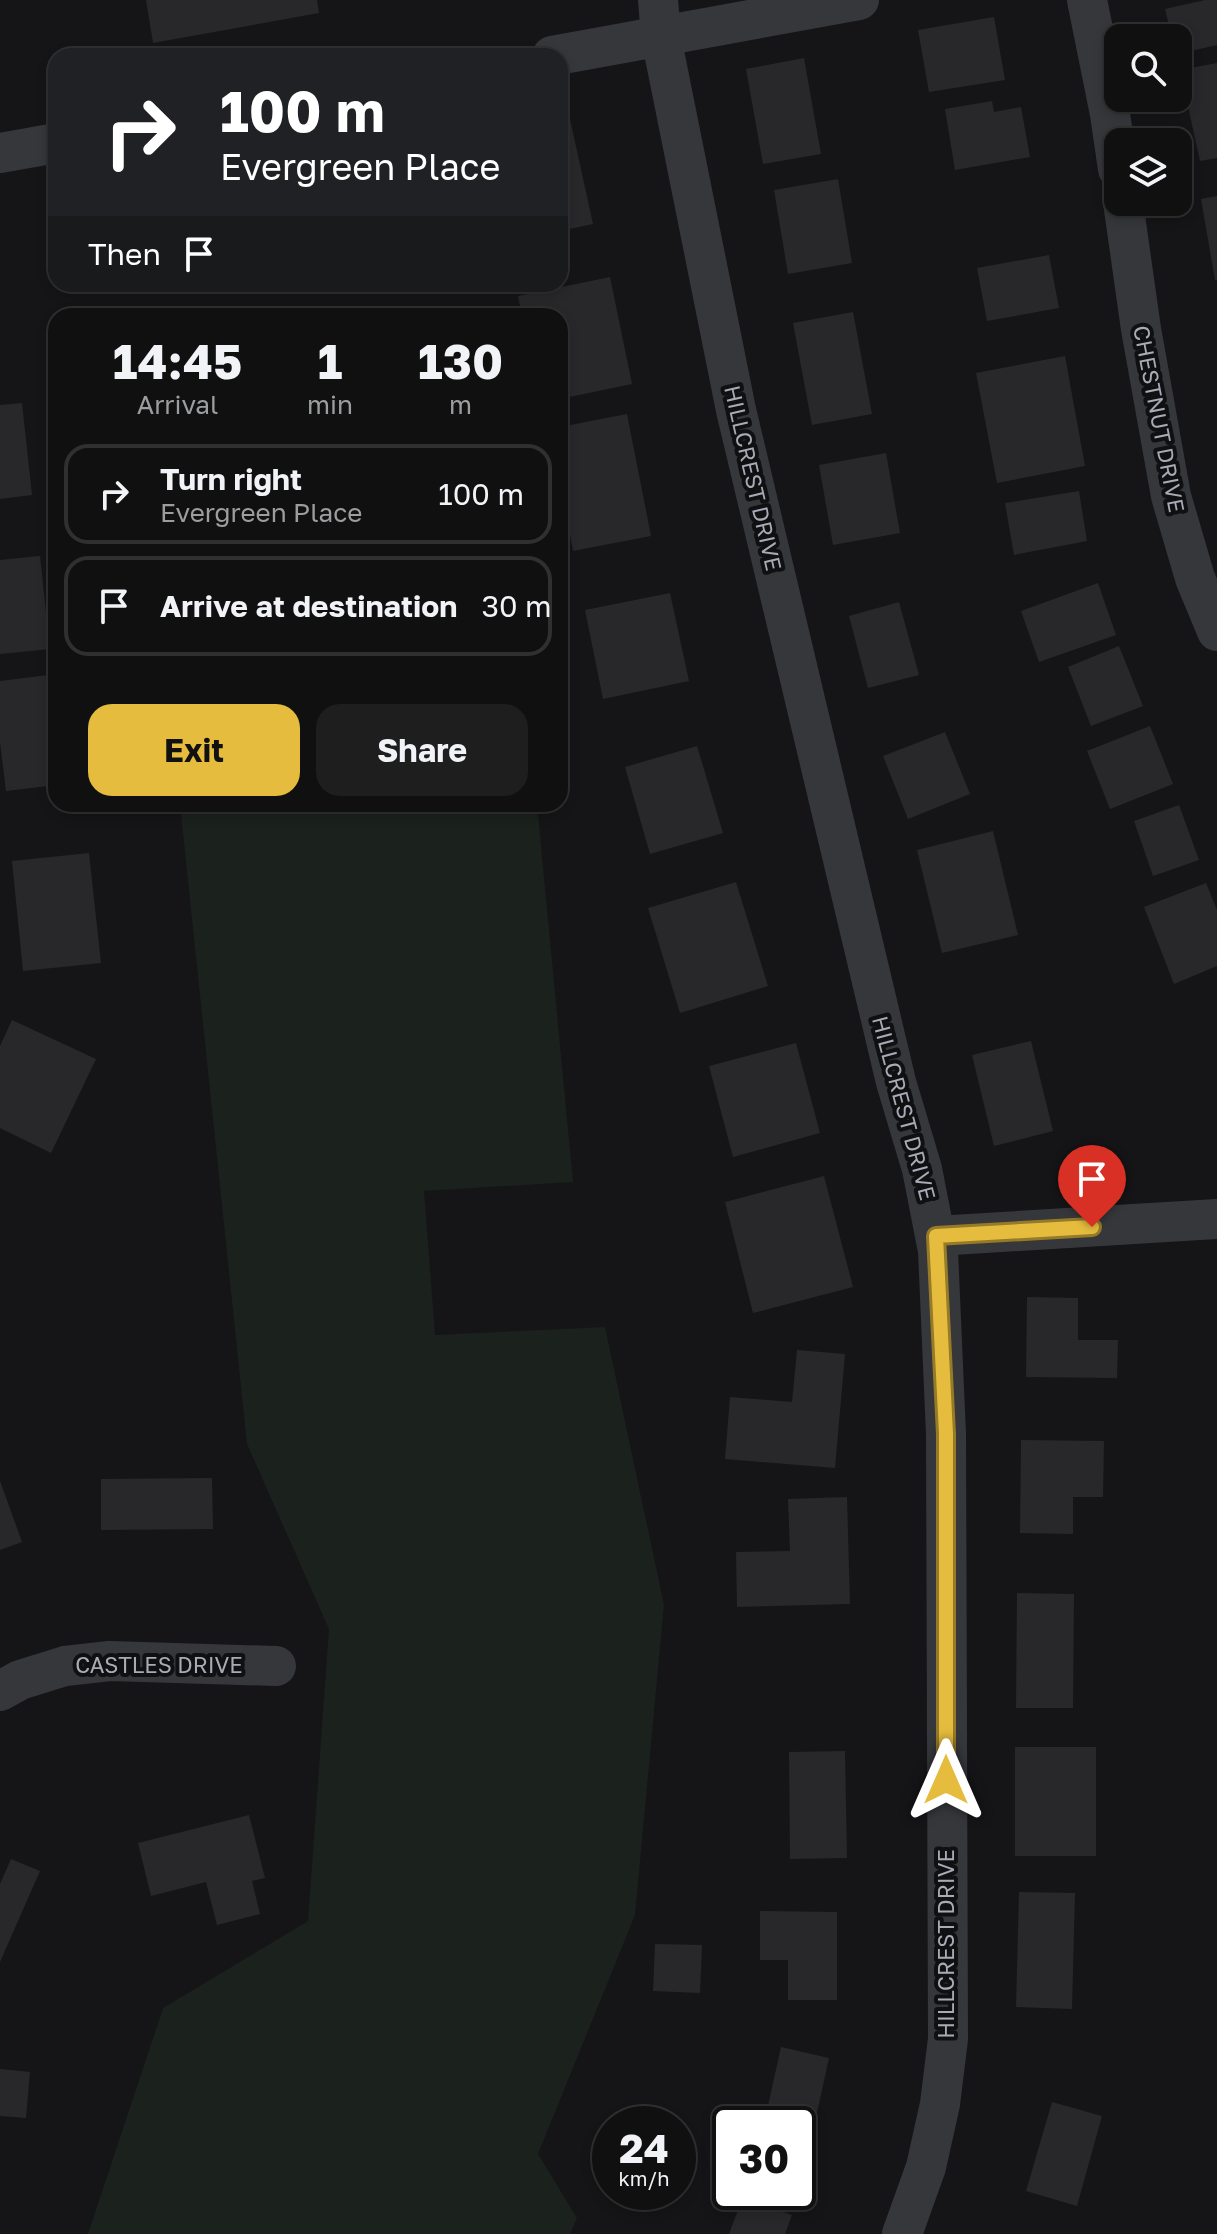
<!DOCTYPE html>
<style>
:root{--surface:#101011;--page:#1e1e1f;--text:#f1f3f6;--muted:#9c9d9f;--line:#303031;--accent:#e5bc3e}
body{margin:0;font-family:"Golos Text",sans-serif;background:var(--page);color:var(--text);height:100vh;display:flex;flex-direction:column;font-size:30px;white-space:nowrap}
*{box-sizing:border-box;margin:0}
p{font-size:26px;color:var(--muted)}
.icon{flex:none;width:44px;height:44px;fill:none;stroke:currentColor;stroke-width:2;stroke-linecap:round;stroke-linejoin:round}
.map{position:relative;flex:1;overflow:hidden}
.sheet{position:absolute;left:48px;top:308px;width:520px;height:504px;display:flex;flex-direction:column;background:var(--surface);border-radius:24px;box-shadow:0 4px 12px #0003,0 0 0 2px var(--line)}
.sheet>*{flex:none}
.banner{position:absolute;left:48px;top:48px;width:520px;height:244px;border-radius:24px;box-shadow:0 4px 12px #0003,0 0 0 2px var(--line);background:#202124;color:#fff;overflow:hidden}
.controls{position:absolute;left:1104px;top:24px;display:grid;gap:16px}
.controls a{display:grid;place-items:center;width:88px;height:88px;border-radius:16px;background:var(--surface);box-shadow:0 4px 12px #0003,0 0 0 2px var(--line);font-size:40px}
.speed{position:absolute;left:592px;top:2106px;display:flex;gap:16px;font-size:40px;font-weight:700;text-align:center}
.speed>*{display:grid;place-content:center;width:104px;height:104px;border-radius:50%;background:var(--surface);box-shadow:0 4px 12px #0003,0 0 0 2px var(--line);line-height:1}
.speed small{font-size:20px;font-weight:400}
.speed .limit{border:4px solid #111;border-radius:12px;background:#fff;color:#111}
.pin{position:absolute;display:grid;place-items:center;width:68px;height:68px;color:#fff;margin:-82px -34px;border-radius:50% 50% 50% 0;rotate:-45deg;box-shadow:0 0 8px #0007}
.pin .icon{rotate:45deg}
.me{position:absolute;width:88px;margin:-44px;rotate:0deg;stroke-linejoin:round;filter:drop-shadow(0 0 6px #0008)}
.turn{display:flex;align-items:center;gap:28px;height:168px;padding:0 40px;font-size:36px}
.turn .icon{width:104px;height:104px;stroke-width:2.5}
.turn b{display:block;font-size:56px;line-height:68px}
.then{display:flex;align-items:center;height:76px;padding:0 40px;background:#0003;gap:16px;font-size:30px}
.eta{display:flex;justify-content:space-evenly;align-items:center;height:136px;text-align:center}
.eta b{font-size:48px;font-weight:700;line-height:56px}
.action{display:flex;gap:16px;margin-top:auto;padding:16px 40px}
.action a{flex:1;height:92px;border-radius:24px;background:var(--accent);color:#111;font-size:32px;font-weight:700;line-height:92px;text-align:center}
.action a+a{background:var(--page);color:var(--text)}
ul{padding:0;list-style:none}
li{display:flex;align-items:center;gap:24px;height:100px;margin:0 16px 12px;padding:0 24px;border:4px solid var(--line);border-radius:24px}
li div{flex:1}
li b{display:block;font-size:30px}
li em{font-style:normal}
.map>svg:first-child{display:block}
.green{fill:#1b211d}
.building{fill:#28282b}
.lines{fill:none;stroke-linecap:round;stroke-linejoin:round}
.minor{stroke:#36373b;stroke-width:40}
.route-casing{stroke:#957a28;stroke-width:20}
.route{stroke:#e5bc3e;stroke-width:14}
.labels{text-anchor:middle;stroke-width:8;stroke-linejoin:round;paint-order:stroke}
.street-label{font-size:22px;fill:#a8abb6;stroke:#101012}
</style>
<div class="map">
<svg width="1217" height="2234" viewBox="0 0 1217 2234">
<rect width="100%" height="100%" fill="#151517"/>
<polygon class="green" points="180,804 537,804 573,1182 424,1191 435,1335 605,1327 664,1605 635,1915 538,2154 577,2218 570,2234 88,2234 163,2008 308,1921 329,1629 247,1444"/>
<g class="building">
<polygon points="146,0 317,0 319,13 153,43"/>
<polygon points="1205,0 1217,0 1217,45 1178,54 1178,38 1172,38 1165,9"/>
<polygon points="994,17 1005,80 929,92 918,30"/>
<polygon points="804,58 821,154 763,164 746,69"/>
<polygon points="1217,63 1217,158 1200,161 1180,70"/>
<polygon points="992,101 994,112 1021,107 1030,157 955,170 945,109"/>
<polygon points="570,119 593,224 560,231 560,121"/>
<polygon points="838,179 852,263 788,274 774,190"/>
<polygon points="1217,196 1217,280 1215,280 1201,199"/>
<polygon points="1049,255 1059,308 987,321 977,268"/>
<polygon points="610,277 632,384 560,399 560,316 522,316 518,296"/>
<polygon points="853,312 872,414 812,425 793,323"/>
<polygon points="1065,356 1085,466 997,483 976,373"/>
<polygon points="22,403 32,495 0,499 0,405"/>
<polygon points="627,414 651,536 573,551 560,482 560,427"/>
<polygon points="886,453 900,533 833,545 819,465"/>
<polygon points="1079,491 1087,541 1014,555 1005,503"/>
<polygon points="40,556 50,649 0,654 0,560"/>
<polygon points="1098,583 1116,635 1039,662 1021,611"/>
<polygon points="670,593 689,681 603,699 585,610"/>
<polygon points="899,602 919,675 868,688 849,616"/>
<polygon points="1119,646 1143,706 1091,726 1068,667"/>
<polygon points="56,674 56,785 6,791 0,742 0,681"/>
<polygon points="1150,726 1173,784 1110,809 1087,751"/>
<polygon points="945,732 970,794 908,819 883,756"/>
<polygon points="697,746 723,833 650,854 625,767"/>
<polygon points="1179,805 1199,860 1153,876 1134,821"/>
<polygon points="993,831 1018,935 942,953 917,850"/>
<polygon points="89,853 101,963 23,971 12,861"/>
<polygon points="736,882 768,986 680,1013 648,908"/>
<polygon points="1206,883 1217,910 1217,966 1174,984 1144,907"/>
<polygon points="12,1020 96,1059 51,1153 0,1128 0,1046"/>
<polygon points="1031,1041 1053,1131 994,1146 972,1055"/>
<polygon points="796,1043 820,1133 733,1157 709,1066"/>
<polygon points="824,1176 853,1287 753,1313 725,1202"/>
<polygon points="1027,1297 1078,1298 1078,1340 1118,1340 1117,1378 1026,1377"/>
<polygon points="797,1350 845,1354 835,1468 725,1459 730,1397 792,1402"/>
<polygon points="1021,1440 1104,1441 1103,1497 1073,1497 1073,1534 1020,1533"/>
<polygon points="212,1478 213,1529 101,1530 101,1479"/>
<polygon points="0,1481 22,1542 0,1550"/>
<polygon points="847,1497 850,1604 737,1607 736,1552 790,1551 788,1499"/>
<polygon points="1017,1593 1074,1594 1073,1708 1016,1708"/>
<rect x="1015" y="1747" width="81" height="109"/>
<polygon points="845,1751 847,1858 790,1859 789,1752"/>
<polygon points="249,1815 265,1878 252,1881 260,1914 217,1925 206,1882 151,1896 138,1843"/>
<polygon points="11,1859 40,1871 0,1962 0,1884"/>
<polygon points="1019,1892 1075,1893 1072,2009 1016,2007"/>
<polygon points="760,1911 837,1912 837,2000 788,2000 788,1960 760,1960"/>
<polygon points="655,1944 702,1945 700,1993 653,1991"/>
<polygon points="781,2047 829,2058 805,2168 798,2166 798,2124 764,2124"/>
<polygon points="0,2069 30,2072 26,2118 0,2116"/>
<polygon points="1052,2102 1102,2116 1077,2206 1026,2191"/>
<polygon points="743,2197 792,2215 785,2234 729,2234"/>
</g>
<g class="lines">
<g class="minor">
<polyline points="658,0 661,37 736,410 896,1082 922,1169 938,1251 946,1434 948,2039 940,2104 926,2167 902,2234"/>
<polyline points="1087,0 1110,114 1118,169"/>
<polyline points="552,56 859,0"/>
<polyline points="0,153 56,143"/>
<polyline points="1123,202 1141,329 1171,496 1195,578 1217,631"/>
<polyline points="936,1236 1217,1219"/>
<polyline points="0,1691 20,1680 65,1666 110,1661 276,1666"/>
</g>
</g>
<g class="lines">
<defs>
<polyline id="route" points="946,1780 946,1434 936,1236 1092,1227"/>
</defs>
<use href="#route" class="route-casing"/>
<use href="#route" class="route"/>
</g>
<g class="labels">
<g class="street-label">
<text transform="translate(1159 419) rotate(79)" y="8">CHESTNUT DRIVE</text>
<text transform="translate(753 478) rotate(77)" y="8">HILLCREST DRIVE</text>
<text transform="translate(904 1108) rotate(75)" y="8">HILLCREST DRIVE</text>
<text x="159" y="1673">CASTLES DRIVE</text>
<text transform="translate(946 1944) rotate(-90)" y="8">HILLCREST DRIVE</text>
</g>
</g>
</svg>
<div class="controls">
<a><svg class="icon" aria-label="search" viewBox="0 0 24 24"><circle cx="10" cy="10" r="6"/><path d="M15 15l6 6"/></svg></a>
<a><svg class="icon" aria-label="layers" viewBox="0 0 24 24"><path d="M12 4l9 5-9 5-9-5zM3 14l9 5 9-5"/></svg></a>
</div>
<div class="speed"><div>24<small>km/h</small></div><div class="limit">30</div></div>
<div class="pin" style="left:1092px;top:1227px;background:#d93025"><svg class="icon" aria-label="arrive" viewBox="0 0 24 24"><path d="M6 21V4h12l-3 4 3 4H6"/></svg></div>
<svg class="me" style="left:946px;top:1780px" viewBox="-20 -20 40 40"><path d="M0-17L14 15 0 8-14 15z" fill="#e5bc3e" stroke="#fff" stroke-width="4"/></svg>
<div class="banner">
<div class="turn"><svg class="icon" aria-label="right" viewBox="0 0 24 24"><path d="M7 20v-9h11M14 6l5 5-5 5"/></svg><div><b>100 m</b>Evergreen Place</div></div>
<div class="then">Then<svg class="icon" aria-label="arrive" viewBox="0 0 24 24"><path d="M6 21V4h12l-3 4 3 4H6"/></svg></div>
</div>
<section class="sheet">
<div class="eta">
<div><b>14:45</b><p>Arrival</p></div>
<div><b>1</b><p>min</p></div>
<div><b>130</b><p>m</p></div>
</div>
<ul>
<li><svg class="icon" aria-label="right" viewBox="0 0 24 24"><path d="M7 20v-9h11M14 6l5 5-5 5"/></svg><div><b>Turn right</b><p>Evergreen Place</p></div><em>100 m</em></li>
<li><svg class="icon" aria-label="arrive" viewBox="0 0 24 24"><path d="M6 21V4h12l-3 4 3 4H6"/></svg><div><b>Arrive at destination</b></div><em>30 m</em></li>
</ul>
<div class="action"><a>Exit</a><a>Share</a></div>
</section>
</div>
